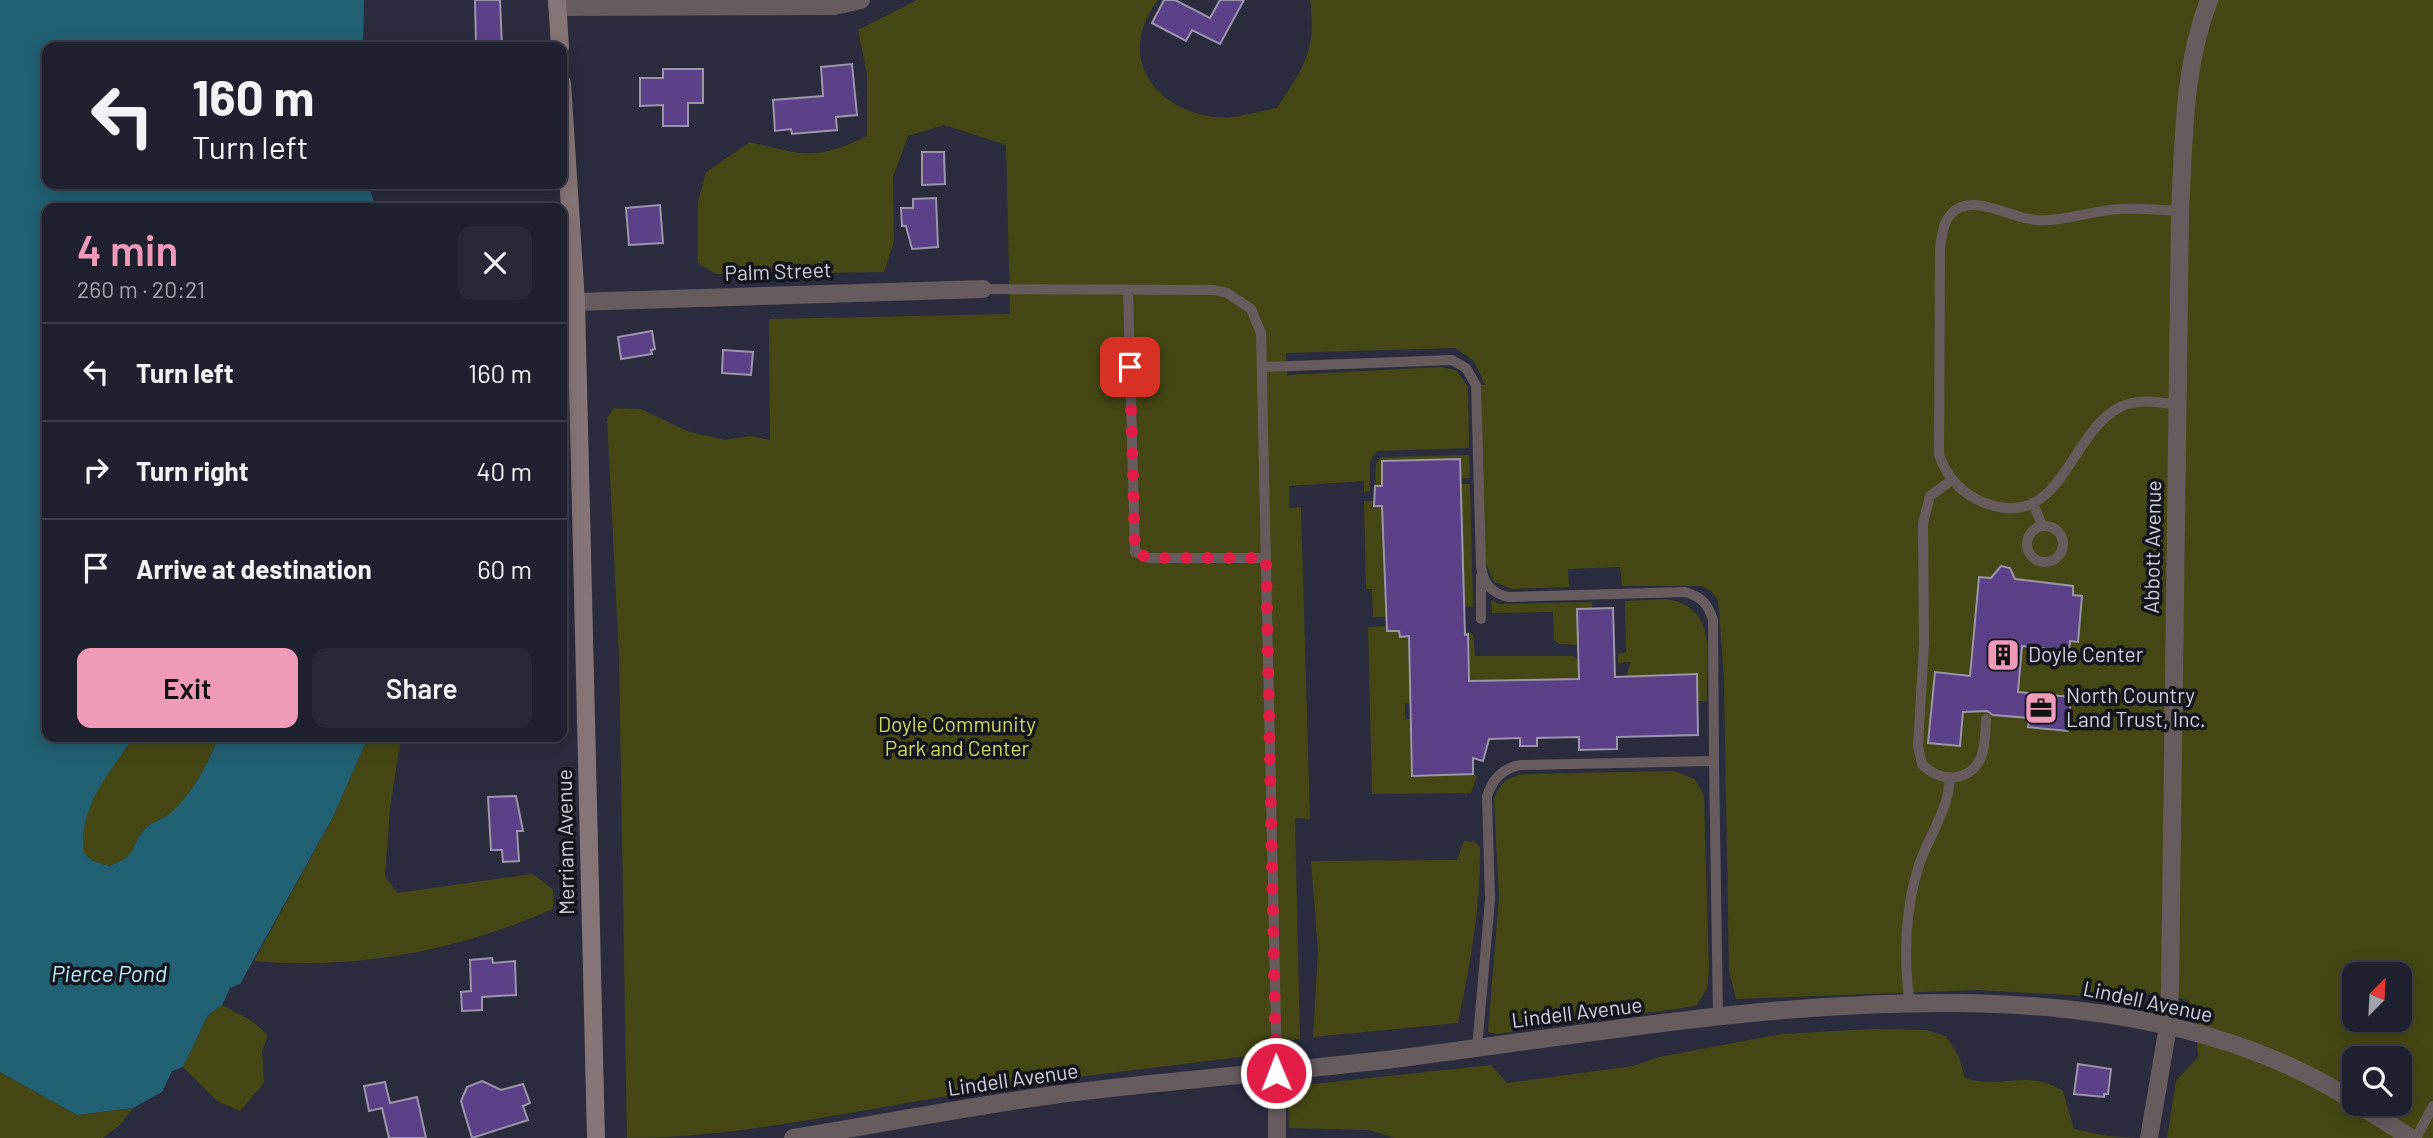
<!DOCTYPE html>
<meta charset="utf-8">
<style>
:root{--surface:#20212e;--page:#282936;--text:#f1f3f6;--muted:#a2a3aa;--line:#3d3e4a;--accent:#ef9ab8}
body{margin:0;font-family:Barlow,sans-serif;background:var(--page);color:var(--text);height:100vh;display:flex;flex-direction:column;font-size:26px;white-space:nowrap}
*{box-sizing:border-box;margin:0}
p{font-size:23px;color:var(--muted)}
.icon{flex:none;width:38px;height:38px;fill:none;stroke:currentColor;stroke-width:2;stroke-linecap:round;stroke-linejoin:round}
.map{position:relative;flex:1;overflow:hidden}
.panel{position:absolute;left:42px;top:203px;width:525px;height:539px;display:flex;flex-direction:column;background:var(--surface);border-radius:14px;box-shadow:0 4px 18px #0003,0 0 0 2px var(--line)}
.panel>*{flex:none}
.hud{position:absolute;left:42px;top:42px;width:525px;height:147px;border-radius:14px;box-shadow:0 4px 18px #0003,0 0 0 2px var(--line);background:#20212e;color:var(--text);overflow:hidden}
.needle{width:46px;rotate:24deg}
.controls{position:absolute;left:2342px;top:962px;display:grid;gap:14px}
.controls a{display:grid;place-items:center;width:70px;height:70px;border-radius:14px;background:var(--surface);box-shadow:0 4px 18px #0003,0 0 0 2px var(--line);font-size:35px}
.pin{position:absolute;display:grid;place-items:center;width:60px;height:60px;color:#fff;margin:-30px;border-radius:14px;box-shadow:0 4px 10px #0006}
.me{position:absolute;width:77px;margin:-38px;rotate:359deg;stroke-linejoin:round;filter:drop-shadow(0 0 5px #0008)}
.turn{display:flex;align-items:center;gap:24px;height:147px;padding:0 35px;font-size:32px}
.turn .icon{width:91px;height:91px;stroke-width:2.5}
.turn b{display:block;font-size:49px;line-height:60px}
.round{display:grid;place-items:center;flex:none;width:74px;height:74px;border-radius:14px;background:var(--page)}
.head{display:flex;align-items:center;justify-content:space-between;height:119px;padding:0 35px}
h1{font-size:42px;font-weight:600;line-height:52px;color:var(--accent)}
.primary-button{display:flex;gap:14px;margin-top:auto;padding:14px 35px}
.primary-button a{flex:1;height:80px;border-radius:14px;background:var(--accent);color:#111;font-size:28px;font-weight:600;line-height:80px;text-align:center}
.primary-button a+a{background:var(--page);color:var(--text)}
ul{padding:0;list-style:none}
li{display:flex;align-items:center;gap:21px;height:98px;padding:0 35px;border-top:2px solid var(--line)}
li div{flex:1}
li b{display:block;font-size:26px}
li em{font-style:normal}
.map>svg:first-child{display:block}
.green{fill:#454814;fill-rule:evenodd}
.water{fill:#226073}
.building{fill:#5b4188;stroke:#9b95aa;stroke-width:2}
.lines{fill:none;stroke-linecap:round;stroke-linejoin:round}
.service{stroke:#675c5d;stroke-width:10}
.minor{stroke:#675c5d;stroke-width:18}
.tertiary{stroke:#675c5d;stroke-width:18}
.secondary{stroke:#867577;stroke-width:18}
.route{stroke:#e11d48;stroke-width:12;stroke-dasharray:0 21.6}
.labels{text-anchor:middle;stroke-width:7;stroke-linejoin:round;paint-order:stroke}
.street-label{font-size:21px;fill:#cfd0dc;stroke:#15151d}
.poi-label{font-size:21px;fill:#cfd0dc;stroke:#15151d;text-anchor:start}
.park-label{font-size:21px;fill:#d1d95f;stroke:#15151d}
.water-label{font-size:23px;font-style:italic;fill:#b8ecfd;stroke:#15151d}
</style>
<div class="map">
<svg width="2433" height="1138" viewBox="0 0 2433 1138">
<rect width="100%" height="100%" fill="#2b2c3e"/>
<g class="green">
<path d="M917 0H1158C1117 54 1150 107 1213 117 1232 120 1258 111 1277 108 1304 67 1317 50 1310 0H2433V1138H2167L2176 1081 2198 1057 2195 1015 2188 1000 2150 993 2121 998 1977 990 1736 999 1729 971 1724 678 1718 600 1711 591 1702 586H1622L1620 567 1568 569 1569 587 1513 589 1494 582 1487 566H1481L1476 385H1485L1474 361 1455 348 1286 353 1287 375 1440 367 1456 370 1468 387 1469 448 1377 451 1370 461V491L1364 492V481L1289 486V508L1301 507 1310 819 1295 818 1300 1039 1263 1043 1248 1056C1148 1069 1047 1079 948 1096 842 1113 734 1138 627 1138L619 656 607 418 614 408 641 409 687 431 725 440 750 436 770 440 769 319 1010 314 1006 145 944 125 908 136 893 177 894 241 884 272 716 274 698 263V202L706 172 750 142C803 155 817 161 867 136V74L858 30ZM2354 975H2399V1020H2354ZM2354 1059H2399V1104H2354Z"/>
<polygon points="1469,455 1470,478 1460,479 1460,459 1382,461 1382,486 1375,486 1376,463 1381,457"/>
<polygon points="1461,484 1470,484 1473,607 1464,606"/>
<polygon points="1364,501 1374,501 1375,506 1382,506 1385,607 1398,607 1387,617 1373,617 1372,589 1366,589"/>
<path d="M1666 599C1720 607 1706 659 1707 701H1698L1697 674 1626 676 1631 662 1618 663V654L1626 652 1625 601Z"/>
<polygon points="1491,600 1499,604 1592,602 1592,608 1577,609 1578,645 1559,644 1554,640 1553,612 1492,613"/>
<polygon points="1387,626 1399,631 1400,637 1409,636 1411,703 1405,703 1405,719 1410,719 1412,776 1473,774 1477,776 1471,793 1372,794 1368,627"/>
<polygon points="1468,634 1473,634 1475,656 1572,656 1578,659 1579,679 1469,681"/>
<path d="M134 737H218C209 764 191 796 169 815 162 820 151 822 145 829 128 848 140 855 109 866L93 861 84 853C78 804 108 775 134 737Z"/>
<path d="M368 737H401L390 808 385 876 397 893 532 874 553 889V909C456 951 359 970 254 961L333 817Z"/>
<path d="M1674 771 1695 779 1704 796 1709 972 1707 989 1696 1006 1496 1034 1488 1032 1499 897 1494 801C1498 784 1507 777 1524 774Z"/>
<path d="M1464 841 1475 842 1480 847C1481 907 1470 964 1458 1023L1313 1037 1318 951 1311 861 1457 860Z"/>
<polygon points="222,1005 252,1021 268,1035 262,1051 264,1083 240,1111 217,1101 183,1067 208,1015"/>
<path d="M1872 1029 1926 1030 1946 1036 1959 1057 1965 1078C2000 1090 2028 1068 2063 1091L2074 1129 2108 1136 2140 1138H1394L1369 1130 1289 1128 1288 1094 1296 1086 1491 1065 1507 1083 1633 1066 1659 1057 1782 1034Z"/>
<polygon points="0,1072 77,1115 133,1108 120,1125 103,1138 0,1138"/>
</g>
<path class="water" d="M0 0H364L363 47H47V184H368L376 208H47V737H134C109 774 78 806 84 853L93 861 109 866C140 855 128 848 145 829 151 822 162 820 168 815 191 796 209 764 218 737H368L333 817 240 984 230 988 222 1005 208 1015 183 1067 172 1071 162 1092 133 1108 77 1115 0 1072Z"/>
<g class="building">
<polygon points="475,0 500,0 502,47 476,47"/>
<polygon points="1164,0 1175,0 1210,18 1220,0 1244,0 1220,44 1192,30 1186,41 1152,23"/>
<polygon points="852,64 857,115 836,117 837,130 792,134 791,129 775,131 773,100 823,96 821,67"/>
<polygon points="663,69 703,69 703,103 688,103 688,126 663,126 663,105 640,106 640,78 663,78"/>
<polygon points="922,152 944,152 945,184 922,185"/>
<polygon points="936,198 938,247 912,249 906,226 902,226 901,208 913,208 913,199"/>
<polygon points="660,205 663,243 629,245 626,208"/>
<polygon points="652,331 655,349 651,350 652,354 621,359 618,337"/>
<polygon points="723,350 753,352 751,375 722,373"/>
<polygon points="1460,459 1465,635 1468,634 1469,681 1579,679 1577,609 1613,608 1615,677 1697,674 1698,735 1617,737 1617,749 1579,750 1579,737 1537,738 1537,746 1520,746 1520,738 1489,739 1483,761 1473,758 1473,774 1412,776 1409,636 1400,637 1399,631 1387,631 1382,506 1374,506 1375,486 1382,486 1382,461"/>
<polygon points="2001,566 2010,568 2015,579 2073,586 2073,595 2082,596 2078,642 2070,641 2069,651 2022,646 2018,692 2071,697 2068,731 2028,727 2029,718 1993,715 1987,711 1963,712 1960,746 1928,743 1935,672 1970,676 1979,577 1991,578"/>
<polygon points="516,796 523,831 517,831 519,861 503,862 502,850 491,850 488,797"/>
<polygon points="492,958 493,963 515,961 516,995 482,997 482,1010 462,1011 461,992 471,991 470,960"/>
<polygon points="2078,1064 2111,1069 2108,1094 2104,1094 2104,1097 2074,1094"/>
<polygon points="482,1081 501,1090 523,1084 530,1103 523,1106 528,1120 472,1138 461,1101 467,1087"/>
<polygon points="385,1082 390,1103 417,1097 426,1138 389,1138 382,1108 369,1111 364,1086"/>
</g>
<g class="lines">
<g class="service">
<polyline points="983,289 1214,290 1227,293 1251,309 1261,333 1277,1073"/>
<polyline points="1128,291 1135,552 1149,558 1266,558"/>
<path d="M1262 367 1452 360 1466 368 1476 385 1481 566C1483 583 1491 593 1508 597L1685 592C1702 597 1708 604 1713 620L1714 761"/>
<path d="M2178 405C2159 402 2139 398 2120 407 2068 434 2062 532 1985 503 1961 494 1947 477 1939 455L1940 248C1942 232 1944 214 1961 207 1983 199 2013 218 2035 220 2064 222 2092 210 2121 209 2140 208 2161 210 2180 211"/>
<path d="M1952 480 1930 496 1923 523 1924 644 1918 746 1922 764C1940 783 1970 783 1981 757 1986 746 1985 731 1986 719"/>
<polyline points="2033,503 2042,526"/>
<circle cx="2045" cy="544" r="18"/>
<polyline points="1481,619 1481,576"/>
<path d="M1910 1004C1903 959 1905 908 1919 865 1929 835 1948 811 1950 779"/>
<path d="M1477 1048 1490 900 1487 797C1492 779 1503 768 1521 765L1714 761 1718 1018"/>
<polyline points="2416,1138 2433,1106"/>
</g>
<g class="minor">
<polyline points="557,7 834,6 861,0"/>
<polyline points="576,302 983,289"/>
<polyline points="1277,1073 1277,1138"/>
</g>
<g class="tertiary">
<polyline points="2358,1104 2411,1138"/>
<path d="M793 1138C880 1124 966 1107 1053 1095 1169 1080 1286 1072 1402 1058 1691 1022 2094 935 2354 1101"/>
<path d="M2149 1138 2168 1026 2170 987 2180 211C2184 139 2183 68 2209 0"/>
</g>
<g class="secondary">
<polyline points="557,0 560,47"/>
<polyline points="562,83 576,302 596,1138"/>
</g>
</g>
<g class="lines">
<polyline class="route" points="1130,367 1135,552 1149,558 1266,558 1276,1073"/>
</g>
<defs>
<symbol id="building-square" viewBox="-11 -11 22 22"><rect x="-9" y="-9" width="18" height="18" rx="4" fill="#ef9ab8" stroke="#15151d"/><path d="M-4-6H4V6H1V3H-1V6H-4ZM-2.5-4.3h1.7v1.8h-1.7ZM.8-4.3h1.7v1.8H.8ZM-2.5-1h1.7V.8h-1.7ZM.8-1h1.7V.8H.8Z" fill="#111"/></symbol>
<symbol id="office-square" viewBox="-11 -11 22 22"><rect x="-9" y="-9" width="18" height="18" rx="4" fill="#ef9ab8" stroke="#15151d"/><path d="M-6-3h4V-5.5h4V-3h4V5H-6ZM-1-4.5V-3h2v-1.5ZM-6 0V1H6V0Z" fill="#111"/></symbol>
</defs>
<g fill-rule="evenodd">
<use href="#building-square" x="1984" y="636" width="38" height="38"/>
<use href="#office-square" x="2022" y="689" width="38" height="38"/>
</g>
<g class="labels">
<g class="street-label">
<text transform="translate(778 272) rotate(-2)" y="7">Palm Street</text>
<text transform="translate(2153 547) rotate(-89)" y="7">Abbott Avenue</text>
<text transform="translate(566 842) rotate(-91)" y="7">Merriam Avenue</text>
<text transform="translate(2148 1002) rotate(12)" y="7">Lindell Avenue</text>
<text transform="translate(1577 1013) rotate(-7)" y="7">Lindell Avenue</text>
<text transform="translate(1013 1080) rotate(-8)" y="7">Lindell Avenue</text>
</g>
<g class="poi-label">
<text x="2028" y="662">Doyle Center</text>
<text x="2066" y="703">North Country<tspan x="2066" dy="24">Land Trust, Inc.</tspan></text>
</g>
<g class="park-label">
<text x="957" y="732">Doyle Community<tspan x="957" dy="24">Park and Center</tspan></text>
</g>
<g class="water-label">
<text x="109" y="982">Pierce Pond</text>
</g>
</g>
</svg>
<div class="controls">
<a><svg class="needle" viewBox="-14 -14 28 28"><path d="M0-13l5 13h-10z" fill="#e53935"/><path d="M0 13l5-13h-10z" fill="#a2a3aa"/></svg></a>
<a><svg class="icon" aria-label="search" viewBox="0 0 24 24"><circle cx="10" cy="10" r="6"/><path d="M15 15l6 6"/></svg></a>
</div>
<div class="pin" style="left:1130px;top:367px;background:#d93025"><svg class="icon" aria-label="arrive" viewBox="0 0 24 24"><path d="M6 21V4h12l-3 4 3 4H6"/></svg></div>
<svg class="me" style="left:1276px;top:1073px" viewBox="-20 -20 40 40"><circle r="17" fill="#e11d48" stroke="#fff" stroke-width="3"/><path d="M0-11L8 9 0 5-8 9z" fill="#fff"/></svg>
<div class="hud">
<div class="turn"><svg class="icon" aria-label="left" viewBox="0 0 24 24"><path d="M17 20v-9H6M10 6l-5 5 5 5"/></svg><div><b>160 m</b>Turn left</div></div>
</div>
<section class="panel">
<div class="head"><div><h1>4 min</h1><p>260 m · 20:21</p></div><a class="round"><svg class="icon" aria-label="close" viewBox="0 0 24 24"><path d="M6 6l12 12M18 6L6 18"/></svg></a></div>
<ul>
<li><svg class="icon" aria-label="left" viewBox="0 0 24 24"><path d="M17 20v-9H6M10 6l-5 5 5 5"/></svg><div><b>Turn left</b></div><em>160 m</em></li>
<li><svg class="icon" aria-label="right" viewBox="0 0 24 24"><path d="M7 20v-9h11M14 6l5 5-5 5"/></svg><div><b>Turn right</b></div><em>40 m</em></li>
<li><svg class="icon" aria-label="arrive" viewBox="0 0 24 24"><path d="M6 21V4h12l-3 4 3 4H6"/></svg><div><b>Arrive at destination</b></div><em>60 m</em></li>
</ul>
<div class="primary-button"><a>Exit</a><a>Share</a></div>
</section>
</div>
